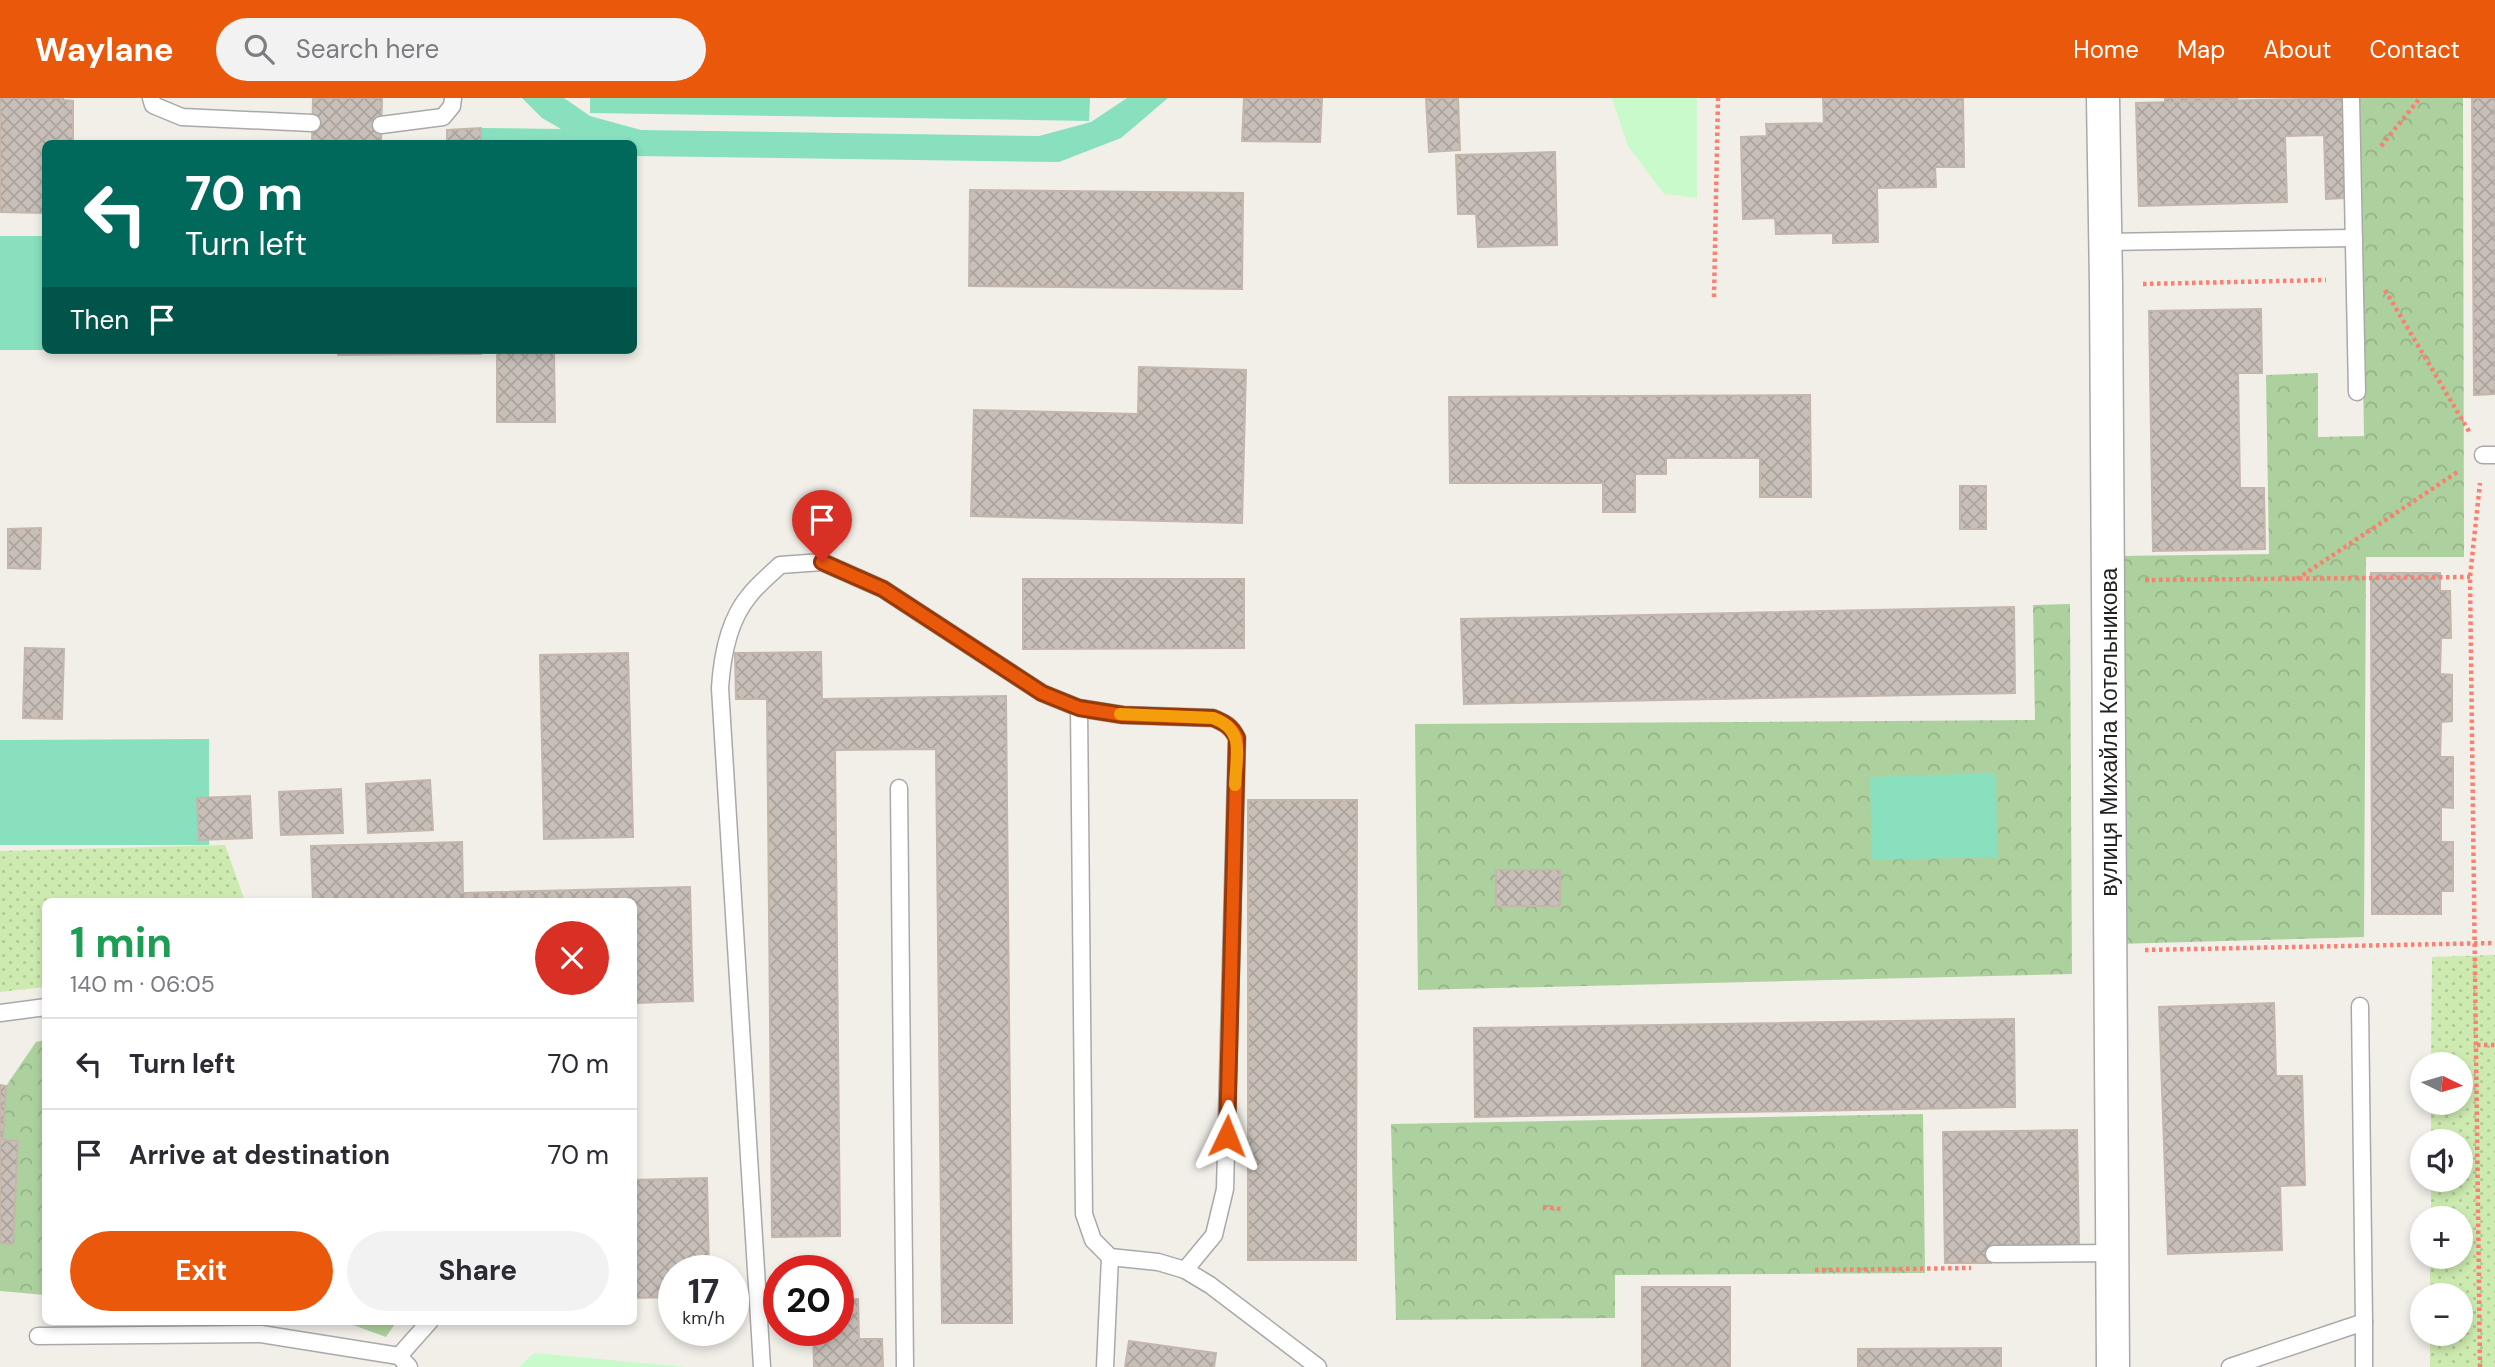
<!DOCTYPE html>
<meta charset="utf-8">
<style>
:root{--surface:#fff;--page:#f2f2f3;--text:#2b2b33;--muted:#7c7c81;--line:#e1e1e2;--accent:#ea580c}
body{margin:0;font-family:"DM Sans",sans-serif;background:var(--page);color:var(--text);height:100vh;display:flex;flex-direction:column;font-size:26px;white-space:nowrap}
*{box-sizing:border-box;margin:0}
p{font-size:23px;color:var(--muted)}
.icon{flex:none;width:38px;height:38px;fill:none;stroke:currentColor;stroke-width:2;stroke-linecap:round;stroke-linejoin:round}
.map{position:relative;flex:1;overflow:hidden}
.panel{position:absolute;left:42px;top:800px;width:595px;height:427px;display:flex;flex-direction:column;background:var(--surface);border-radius:10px;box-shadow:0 4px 10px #0003}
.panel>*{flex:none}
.hud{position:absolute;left:42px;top:42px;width:595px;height:214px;border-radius:10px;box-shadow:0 4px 10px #0003;background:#00695c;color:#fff;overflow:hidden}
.needle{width:46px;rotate:95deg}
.controls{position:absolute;left:2410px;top:954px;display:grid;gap:14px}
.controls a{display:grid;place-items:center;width:63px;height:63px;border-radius:50%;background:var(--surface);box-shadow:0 4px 10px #0003;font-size:35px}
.speed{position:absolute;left:658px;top:1157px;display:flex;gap:14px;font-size:35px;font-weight:700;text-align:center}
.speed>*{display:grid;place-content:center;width:91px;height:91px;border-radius:50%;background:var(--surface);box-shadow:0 4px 10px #0003;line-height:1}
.speed small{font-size:18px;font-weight:400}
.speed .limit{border:10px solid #d22;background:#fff;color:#111}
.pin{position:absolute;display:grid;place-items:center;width:60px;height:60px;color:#fff;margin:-72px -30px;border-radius:50% 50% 50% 0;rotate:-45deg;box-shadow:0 0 7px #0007}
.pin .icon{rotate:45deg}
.me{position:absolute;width:77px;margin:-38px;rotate:2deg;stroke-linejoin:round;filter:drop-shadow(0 0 5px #0008)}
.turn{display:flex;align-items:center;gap:24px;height:147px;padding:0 28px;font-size:32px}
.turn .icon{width:91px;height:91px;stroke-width:2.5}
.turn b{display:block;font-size:49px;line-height:60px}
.then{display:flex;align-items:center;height:66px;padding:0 28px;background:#0003;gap:14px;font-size:26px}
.round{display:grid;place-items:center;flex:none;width:74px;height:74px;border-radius:37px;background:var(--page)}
.headline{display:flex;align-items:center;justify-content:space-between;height:119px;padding:0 28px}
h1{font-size:42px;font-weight:700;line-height:52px;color:#1e9e55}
.cta{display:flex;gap:14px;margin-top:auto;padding:14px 28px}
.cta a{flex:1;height:80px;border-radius:42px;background:var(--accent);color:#fff;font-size:28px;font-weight:700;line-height:80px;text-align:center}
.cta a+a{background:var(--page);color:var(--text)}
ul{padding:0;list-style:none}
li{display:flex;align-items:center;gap:21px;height:91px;padding:0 28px;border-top:2px solid var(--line)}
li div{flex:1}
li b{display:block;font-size:26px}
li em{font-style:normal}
header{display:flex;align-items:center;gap:42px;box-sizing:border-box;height:98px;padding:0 35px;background:var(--accent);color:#fff}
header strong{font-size:33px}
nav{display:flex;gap:38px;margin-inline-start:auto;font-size:24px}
.search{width:490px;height:63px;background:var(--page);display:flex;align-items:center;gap:18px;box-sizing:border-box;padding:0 24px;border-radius:38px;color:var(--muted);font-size:26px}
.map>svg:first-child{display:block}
.grass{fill:url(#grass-dots)}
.forest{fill:url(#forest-crowns)}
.park{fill:#c8facc}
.pitch{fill:#88e0be}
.building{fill:url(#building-cross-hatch);stroke:#c4b6ab;stroke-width:2}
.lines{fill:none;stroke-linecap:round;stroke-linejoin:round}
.service-casing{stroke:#a9a9a9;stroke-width:19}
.minor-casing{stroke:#a9a9a9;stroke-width:35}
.path{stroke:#fa8072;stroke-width:4.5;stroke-dasharray:3.5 3.5;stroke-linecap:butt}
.service{stroke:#fff;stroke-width:16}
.minor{stroke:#fff;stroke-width:32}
.route-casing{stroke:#983908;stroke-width:18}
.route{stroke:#ea580c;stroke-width:12}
.slow{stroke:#f59e0b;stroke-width:12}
.labels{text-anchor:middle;stroke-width:5;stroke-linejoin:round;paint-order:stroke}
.street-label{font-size:23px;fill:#222;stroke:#fff}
</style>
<header>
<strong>Waylane</strong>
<div class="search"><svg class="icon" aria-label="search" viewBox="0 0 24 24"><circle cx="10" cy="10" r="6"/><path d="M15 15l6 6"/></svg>Search here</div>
<nav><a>Home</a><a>Map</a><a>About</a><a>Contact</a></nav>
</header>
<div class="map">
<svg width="2495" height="1269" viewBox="0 0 2495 1269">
<defs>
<pattern id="grass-dots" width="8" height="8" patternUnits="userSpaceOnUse" patternTransform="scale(1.75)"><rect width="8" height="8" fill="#cdebb0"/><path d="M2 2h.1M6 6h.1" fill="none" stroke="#b0c997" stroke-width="1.8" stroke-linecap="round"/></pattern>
<pattern id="forest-crowns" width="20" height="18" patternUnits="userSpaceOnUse" patternTransform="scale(1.75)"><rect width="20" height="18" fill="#add19e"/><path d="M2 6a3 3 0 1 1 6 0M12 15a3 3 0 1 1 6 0" fill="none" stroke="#95b388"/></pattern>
<pattern id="building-cross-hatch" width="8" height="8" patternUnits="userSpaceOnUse" patternTransform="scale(1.75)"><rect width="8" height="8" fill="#c7bfb8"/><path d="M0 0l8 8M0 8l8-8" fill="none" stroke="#aba49e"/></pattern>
</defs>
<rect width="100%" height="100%" fill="#f2efe9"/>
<g class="grass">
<polygon points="225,747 245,803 46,803 45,889 0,894 0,753"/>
<polygon points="2495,857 2495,1269 2430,1269 2430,1236 2460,1236 2460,1197 2430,1197 2430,1159 2460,1158 2460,1120 2431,1120 2431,1082 2460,1082 2460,1043 2431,1043 2431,1005 2460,1004 2460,966 2431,966 2432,859"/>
</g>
<g class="forest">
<polygon points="2358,0 2463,0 2464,459 2366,459 2364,839 2116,846 2117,458 2269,456 2266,277 2318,275 2318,339 2364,338"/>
<polygon points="2070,506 2072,876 1418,892 1415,626 2035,622 2033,507"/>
<polygon points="45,942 45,1197 0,1193 0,1104 6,988 36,944"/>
<polygon points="1923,1016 1925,1175 1615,1177 1615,1220 1396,1222 1391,1026"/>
<polygon points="342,1223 397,1223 386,1239"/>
</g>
<g class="park">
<polygon points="1612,0 1697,0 1697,100 1664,96 1628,48"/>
<polygon points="534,1255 686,1269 519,1269"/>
</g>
<g class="pitch">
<polygon points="522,0 564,0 590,18 641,32 1039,38 1091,24 1127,0 1168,0 1121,40 1059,64 634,58 634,46 481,46 481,30 561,31 542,20"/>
<polygon points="590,0 1090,0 1089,23 590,15"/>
<rect x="0" y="138" width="45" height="114"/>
<polygon points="209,641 209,747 0,747 0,642"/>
<polygon points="1996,675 1997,759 1872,762 1870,679"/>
</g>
<g class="building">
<polygon points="0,0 63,0 63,2 73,3 73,46 46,46 46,115 0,114"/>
<polygon points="313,0 382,0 381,45 399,46 312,46"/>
<polygon points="1244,0 1322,0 1320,44 1242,43"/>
<polygon points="1426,0 1458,0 1460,52 1429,54"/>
<polygon points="1823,0 1963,0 1964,69 1935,69 1936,89 1877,90 1878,144 1833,145 1833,135 1776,136 1775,120 1743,121 1741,39 1767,38 1766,26 1824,25"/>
<polygon points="2165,0 2237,0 2238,3 2165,5"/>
<polygon points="2343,0 2345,100 2326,101 2324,37 2285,38 2287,104 2139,108 2136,5"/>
<polygon points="2472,0 2495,0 2495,296 2474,297"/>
<polygon points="481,30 481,46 447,46 447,32"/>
<polygon points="1555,54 1557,147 1478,149 1476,116 1458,116 1456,57"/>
<polygon points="970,92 1243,95 1242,191 969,188"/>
<polygon points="2261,211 2262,275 2238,275 2240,390 2264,390 2265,451 2153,453 2149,213"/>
<polygon points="338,252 481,252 481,256 338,257"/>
<polygon points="497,252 554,252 555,324 497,324"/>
<polygon points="1139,269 1246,272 1242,425 971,418 974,312 1138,316"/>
<polygon points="1810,297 1811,399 1760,399 1760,360 1666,360 1666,376 1635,376 1635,414 1603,414 1603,385 1450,385 1449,299"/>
<rect x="1960" y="388" width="26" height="43"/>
<polygon points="41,430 40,471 8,470 8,431"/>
<polygon points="2371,475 2440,475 2440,493 2450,493 2451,540 2441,540 2440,576 2452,577 2452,623 2441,624 2440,659 2453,659 2453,710 2441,709 2441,744 2453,744 2453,793 2441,793 2441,816 2372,816"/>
<polygon points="1023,481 1244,481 1244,550 1023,551"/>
<polygon points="2014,509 2015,595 1464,606 1461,521"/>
<polygon points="25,550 64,551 62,621 23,620"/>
<polygon points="821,554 822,601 1006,598 1012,1225 942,1225 936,651 835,652 840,1138 772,1139 767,601 736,601 735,555"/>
<polygon points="628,555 633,739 544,741 540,557"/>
<polygon points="430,682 433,732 368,735 366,686"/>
<polygon points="341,691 343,735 281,737 279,694"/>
<polygon points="250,698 252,740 199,742 197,700"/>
<polygon points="1248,702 1357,702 1356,1162 1248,1162"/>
<polygon points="462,744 463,795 690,789 693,903 634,905 634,803 313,803 311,748"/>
<rect x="1496" y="772" width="64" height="36"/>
<polygon points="2274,905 2276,978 2302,978 2305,1087 2280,1088 2282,1152 2168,1156 2159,909"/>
<polygon points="2014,921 2015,1009 1475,1019 1474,930"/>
<polygon points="0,987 6,988 3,1042 18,1043 13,1146 0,1145"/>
<polygon points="2077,1032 2079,1149 1990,1150 1991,1165 1945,1165 1943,1034"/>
<polygon points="707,1080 709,1172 674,1172 674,1199 634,1200 634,1082"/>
<rect x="1642" y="1189" width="88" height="80"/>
<polygon points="838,1201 858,1201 859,1241 882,1241 883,1269 814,1269 813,1232 838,1232"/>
<polygon points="1129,1243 1216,1255 1214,1269 1125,1269"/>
<polygon points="2001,1250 2001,1269 1858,1269 1858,1251"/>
</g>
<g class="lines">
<defs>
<g id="service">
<polyline points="151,0 153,7 182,19 312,25"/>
<polyline points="2351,0 2357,294"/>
<polyline points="381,27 443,19 452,8 453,0"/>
<polyline points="2105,144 2354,140"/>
<polyline points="2483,357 2495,357"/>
<polyline points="1079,610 1084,1116 1093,1142 1110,1159 1158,1164 1185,1172 1210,1187 1318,1269"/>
<polyline points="899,690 905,1269"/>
<polyline points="2360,908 2364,1224"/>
<polyline points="0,915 46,909"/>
<polyline points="1994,1156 2112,1155"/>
<polyline points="38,1238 261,1236 399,1258 409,1269"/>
<polyline points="399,1258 430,1223"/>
<path d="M762 1269 720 590C722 558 728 523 749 498 758 486 770 477 780 467L822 464 883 491 1042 595 1079 610 1123 617 1213 620C1225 625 1231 628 1237 640L1225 1091 1214 1137 1185 1172"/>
<polyline points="1105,1269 1110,1159"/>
<polyline points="2230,1269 2364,1224 2364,1269"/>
</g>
<polyline id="minor" points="2103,0 2106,187 2113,1269"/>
</defs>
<use href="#service" class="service-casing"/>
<use href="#minor" class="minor-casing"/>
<g class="path">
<polyline points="2381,48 2420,0"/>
<polyline points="2143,186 2326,182"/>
<polyline points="2385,192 2470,335"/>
<polyline points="1714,199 1718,0"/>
<polyline points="2297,481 2459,373"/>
<polyline points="2145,482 2470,479"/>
<polyline points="2145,852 2495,845"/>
<polyline points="2477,947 2495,947"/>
<polyline points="1543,1109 1561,1111"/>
<polyline points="1815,1172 1971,1170"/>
<polyline points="2480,1269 2470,479 2480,385"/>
</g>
<use href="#service" class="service"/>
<use href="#minor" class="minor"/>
</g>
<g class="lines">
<defs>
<path id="route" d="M822 464 883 491 1042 595 1079 610 1123 617 1213 620C1225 625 1231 628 1237 640L1227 1038"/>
</defs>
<use href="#route" class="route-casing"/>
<use href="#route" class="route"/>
<path class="slow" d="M1120 616 1213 620C1246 632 1236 657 1235 687"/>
</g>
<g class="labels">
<g class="street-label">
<text transform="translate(2109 634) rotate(-90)" y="8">вулиця Михайла Котельникова</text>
</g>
</g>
</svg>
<div class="controls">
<a><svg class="needle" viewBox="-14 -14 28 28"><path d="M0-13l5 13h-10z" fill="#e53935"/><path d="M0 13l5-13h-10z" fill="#7c7c81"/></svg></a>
<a><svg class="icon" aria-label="sound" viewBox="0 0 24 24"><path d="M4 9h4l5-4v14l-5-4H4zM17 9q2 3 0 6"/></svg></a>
<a>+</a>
<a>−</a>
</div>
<div class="speed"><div>17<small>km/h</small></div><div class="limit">20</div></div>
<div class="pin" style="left:822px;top:464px;background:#d93025"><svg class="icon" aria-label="arrive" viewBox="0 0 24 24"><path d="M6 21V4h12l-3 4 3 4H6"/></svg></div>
<svg class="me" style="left:1227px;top:1038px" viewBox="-20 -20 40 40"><path d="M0-17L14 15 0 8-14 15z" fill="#ea580c" stroke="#fff" stroke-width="4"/></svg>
<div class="hud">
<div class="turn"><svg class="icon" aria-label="left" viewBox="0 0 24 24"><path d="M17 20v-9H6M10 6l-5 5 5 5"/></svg><div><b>70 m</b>Turn left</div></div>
<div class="then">Then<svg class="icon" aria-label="arrive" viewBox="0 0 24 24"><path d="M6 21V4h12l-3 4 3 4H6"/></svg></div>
</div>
<section class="panel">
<div class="headline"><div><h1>1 min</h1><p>140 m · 06:05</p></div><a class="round" style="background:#d93025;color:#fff"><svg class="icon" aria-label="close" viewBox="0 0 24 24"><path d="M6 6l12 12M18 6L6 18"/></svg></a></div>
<ul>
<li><svg class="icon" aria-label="left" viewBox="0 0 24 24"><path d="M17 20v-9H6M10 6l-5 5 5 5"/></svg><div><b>Turn left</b></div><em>70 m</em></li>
<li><svg class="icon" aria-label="arrive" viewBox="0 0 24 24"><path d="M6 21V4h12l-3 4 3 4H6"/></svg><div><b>Arrive at destination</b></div><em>70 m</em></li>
</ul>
<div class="cta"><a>Exit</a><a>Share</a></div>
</section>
</div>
